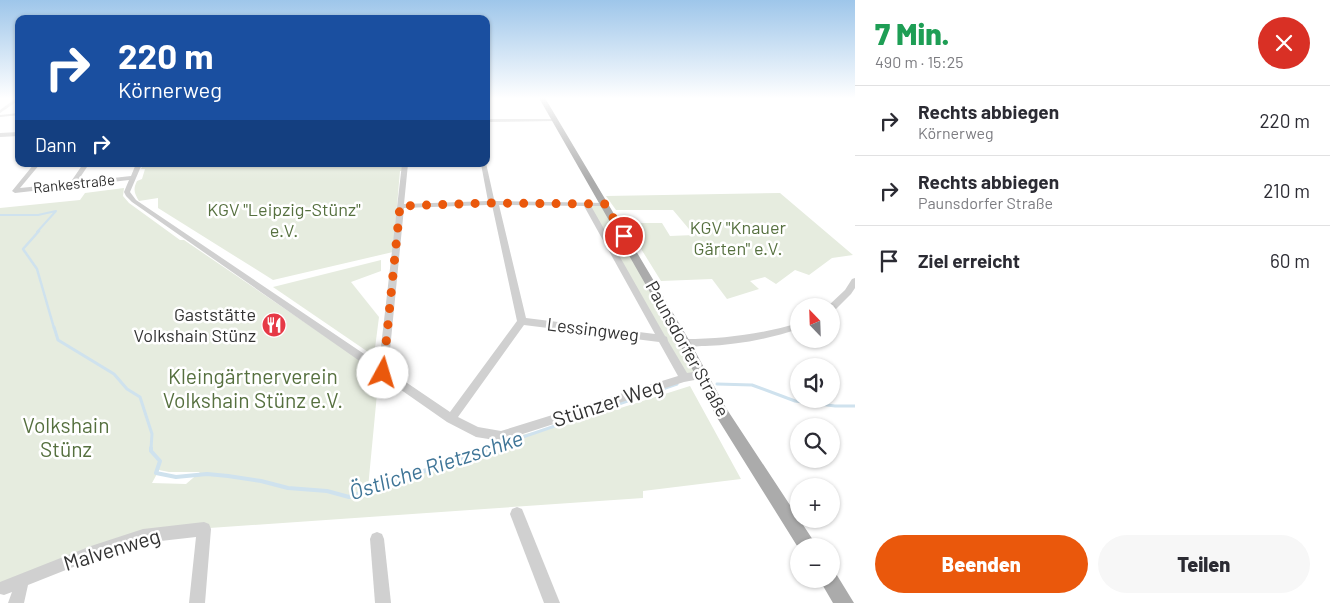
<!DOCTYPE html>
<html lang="de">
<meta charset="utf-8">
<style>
:root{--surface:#fff;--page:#f7f7f7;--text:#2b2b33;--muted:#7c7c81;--line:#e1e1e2;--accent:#ea580c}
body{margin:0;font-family:Barlow,sans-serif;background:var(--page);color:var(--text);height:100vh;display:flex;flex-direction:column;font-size:19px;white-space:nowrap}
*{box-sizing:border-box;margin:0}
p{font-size:16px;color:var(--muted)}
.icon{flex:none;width:28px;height:28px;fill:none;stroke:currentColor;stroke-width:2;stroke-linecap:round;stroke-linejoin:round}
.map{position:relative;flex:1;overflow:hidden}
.side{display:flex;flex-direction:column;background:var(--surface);width:475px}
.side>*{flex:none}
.guide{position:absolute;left:15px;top:15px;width:475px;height:152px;border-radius:10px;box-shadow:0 1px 4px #0004;background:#1a4fa0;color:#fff;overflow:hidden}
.needle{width:32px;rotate:337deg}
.fabs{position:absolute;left:790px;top:298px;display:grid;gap:10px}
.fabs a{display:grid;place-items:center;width:50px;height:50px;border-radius:50%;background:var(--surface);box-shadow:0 1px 4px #0004;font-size:25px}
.pin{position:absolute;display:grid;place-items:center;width:42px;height:42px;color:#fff;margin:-21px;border:2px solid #fff;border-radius:50%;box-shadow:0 1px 5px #0007}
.me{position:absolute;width:55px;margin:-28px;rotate:6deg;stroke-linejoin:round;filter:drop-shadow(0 0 4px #0008)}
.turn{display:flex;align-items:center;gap:18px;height:105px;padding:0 20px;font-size:22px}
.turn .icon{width:65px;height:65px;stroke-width:2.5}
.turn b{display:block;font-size:35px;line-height:42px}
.then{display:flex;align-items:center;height:48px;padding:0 20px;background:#0003;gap:10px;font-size:19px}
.round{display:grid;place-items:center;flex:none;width:52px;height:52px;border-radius:26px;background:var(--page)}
.head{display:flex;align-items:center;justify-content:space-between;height:85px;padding:0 20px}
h1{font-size:30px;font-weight:800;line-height:38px;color:#1e9e55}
.action{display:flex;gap:10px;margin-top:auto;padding:10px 20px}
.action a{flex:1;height:58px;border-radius:30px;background:var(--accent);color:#fff;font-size:20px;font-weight:800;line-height:58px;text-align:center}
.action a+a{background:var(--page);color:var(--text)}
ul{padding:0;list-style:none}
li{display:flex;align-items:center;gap:15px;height:70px;padding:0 20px;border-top:1px solid var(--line)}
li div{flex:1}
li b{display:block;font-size:19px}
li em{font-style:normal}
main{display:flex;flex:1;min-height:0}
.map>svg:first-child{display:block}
.green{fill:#e6ecdf;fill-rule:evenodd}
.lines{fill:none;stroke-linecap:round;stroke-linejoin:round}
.stream-far3{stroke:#cfe2ee;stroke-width:2}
.stream-far2{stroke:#cfe2ee;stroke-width:2.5}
.stream-far1{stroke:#cfe2ee;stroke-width:3}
.stream{stroke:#cfe2ee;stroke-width:4}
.minor{fill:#d0d0d0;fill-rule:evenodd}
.major{fill:#ababab;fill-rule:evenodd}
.route{stroke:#ea580c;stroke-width:9;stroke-dasharray:0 16.2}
.labels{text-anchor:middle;stroke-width:5;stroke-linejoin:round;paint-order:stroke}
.far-street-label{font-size:15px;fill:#333;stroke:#fff}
.park-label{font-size:18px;fill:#56703f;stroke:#fff}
.poi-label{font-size:18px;fill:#333;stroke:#fff;text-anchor:end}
.street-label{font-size:18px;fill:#333;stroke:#fff}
.near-park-label{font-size:21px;fill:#56703f;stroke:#fff}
.near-street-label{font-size:21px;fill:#333;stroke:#fff}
.near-water-label{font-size:22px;font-style:italic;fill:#3f7597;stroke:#fff}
</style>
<main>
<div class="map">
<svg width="855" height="603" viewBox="0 0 855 603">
<rect width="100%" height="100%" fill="#fff"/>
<g class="green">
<path d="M144 164H404L403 171H400L393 252 273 280 158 208V198L139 201C134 193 133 189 137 181L142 179 145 169H141Z"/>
<path d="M124 188 123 196 129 203 180 240H184L379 373 368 488 521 435 570 424 690 386 741 479 643 491V498L138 533 0 585V208L80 200 85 193ZM159 470 169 472H200L186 484 152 483Z"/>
<polygon points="780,193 853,255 832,258 809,275 795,270 776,284 765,277 750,281 759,289 727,299 712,279 661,281 625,223 662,223 670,236 694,235 673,210 616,210 606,196"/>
<polygon points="605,204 701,375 684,378 587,205"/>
<polygon points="381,260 381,271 351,282 379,317 374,356 273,287"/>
</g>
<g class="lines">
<polyline class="stream-far3" points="0,215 38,215 56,211 37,232"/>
<polyline class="stream-far2" points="39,231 23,249 37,269 54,328"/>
<g class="stream-far1">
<polyline points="54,327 58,340 114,374 127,389 140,397 152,434 151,449"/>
<polyline points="717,384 752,385 795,401 835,406 855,406"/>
<polyline points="488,449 677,384"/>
</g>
<polyline class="stream" points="151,448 151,451 160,461 156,473 176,477 207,474 228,476 261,481 288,488 327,491 349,497 491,448"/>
<g class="minor">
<polygon points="16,98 19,98 19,100 0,113 0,110"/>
<polygon points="19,113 19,115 0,117 0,115"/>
<polygon points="486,119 555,119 557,120 555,121 486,122"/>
<polygon points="19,132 19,136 0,137 0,133"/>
<path d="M486 163 494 199 496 201 607 203 608 204 605 206H591L665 336 667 337 668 341 687 373 701 371 705 372 706 375 705 378 684 382 501 441 476 437 447 422 132 202 126 196 124 192 129 180 15 193 12 191 34 164H40L20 188 70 183 83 164H89L77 182 131 176 136 164H142L130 192 136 200 379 364 402 164H408L404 204 488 201 481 164ZM487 205H492L517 321 450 412 388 370 404 208ZM499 205 584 206 655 334 526 318ZM524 325 659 342 678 376 501 431 478 427 458 417Z"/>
<polygon points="855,278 855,288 851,294 834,311 831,312 831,306 828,306 845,290 852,279"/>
<path d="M799 323V329C768 339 737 345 705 346 698 346 689 348 682 345L680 343 682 341 685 339C724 339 761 334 799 323Z"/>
<polygon points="517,507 522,509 560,603 544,603 510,514 512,509"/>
<polygon points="204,522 209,524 211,529 205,603 189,603 196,537 143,543 91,560 28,585 24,603 8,603 12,592 4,595 0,594 0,582 91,546 143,529"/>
<polygon points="377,532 382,534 384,539 391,603 375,603 370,539 372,534"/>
</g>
<g class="major">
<polygon points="539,98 545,98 689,340 726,408 813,540 816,546 799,546 799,549 716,416 679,343"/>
<polygon points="831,571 835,572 854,603 833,603 819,579 831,579"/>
</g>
</g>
<linearGradient id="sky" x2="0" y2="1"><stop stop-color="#9ec6ea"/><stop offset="0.54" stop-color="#fff"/><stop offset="1" stop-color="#fff" stop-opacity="0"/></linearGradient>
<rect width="855" height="182" fill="url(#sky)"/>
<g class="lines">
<polyline class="route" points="383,373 400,206 487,203 605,204 624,236"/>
</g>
<defs>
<symbol id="restaurant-disc" viewBox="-11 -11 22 22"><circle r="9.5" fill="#e63946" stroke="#fff"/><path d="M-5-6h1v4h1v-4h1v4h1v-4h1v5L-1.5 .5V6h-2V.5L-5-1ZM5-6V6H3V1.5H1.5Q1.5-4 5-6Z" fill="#fff"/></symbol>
</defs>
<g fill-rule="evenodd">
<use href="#restaurant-disc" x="260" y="311" width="28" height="28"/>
</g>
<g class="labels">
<g class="far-street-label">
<text transform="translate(74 184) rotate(-6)" y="5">Rankestraße</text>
</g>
<g class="park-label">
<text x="284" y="216">KGV "Leipzig-Stünz"<tspan x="284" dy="21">e.V.</tspan></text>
<text x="738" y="234">KGV "Knauer<tspan x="738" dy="21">Gärten" e.V.</tspan></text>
</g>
<g class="poi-label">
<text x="256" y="321">Gaststätte<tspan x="256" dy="21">Volkshain Stünz</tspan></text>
</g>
<g class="street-label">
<text transform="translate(593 330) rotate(7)" y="6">Lessingweg</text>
<text transform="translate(687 349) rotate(61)" y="6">Paunsdorfer Straße</text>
</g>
<g class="near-park-label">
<text x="253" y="384">Kleingärtnerverein<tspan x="253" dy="24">Volkshain Stünz e.V.</tspan></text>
<text x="66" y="433">Volkshain<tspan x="66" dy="24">Stünz</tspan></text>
</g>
<g class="near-street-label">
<text transform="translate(608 403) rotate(-18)" y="7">Stünzer Weg</text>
<text transform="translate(112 550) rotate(-17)" y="7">Malvenweg</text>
</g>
<g class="near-water-label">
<text transform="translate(436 465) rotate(-18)" y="8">Östliche Rietzschke</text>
</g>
</g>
</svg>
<div class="fabs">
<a><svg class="needle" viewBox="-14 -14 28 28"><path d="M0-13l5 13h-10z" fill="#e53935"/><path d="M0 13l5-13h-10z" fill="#7c7c81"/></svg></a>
<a><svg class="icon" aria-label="sound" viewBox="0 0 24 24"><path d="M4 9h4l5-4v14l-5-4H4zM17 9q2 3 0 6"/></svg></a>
<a><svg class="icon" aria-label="search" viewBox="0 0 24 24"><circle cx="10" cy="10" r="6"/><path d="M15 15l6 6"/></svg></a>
<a>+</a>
<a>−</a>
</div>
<div class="pin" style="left:624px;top:236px;background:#d93025"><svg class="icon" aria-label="arrive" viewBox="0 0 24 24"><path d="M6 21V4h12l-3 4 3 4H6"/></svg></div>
<svg class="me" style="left:383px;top:373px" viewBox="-20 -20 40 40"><circle r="19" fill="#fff"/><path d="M0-13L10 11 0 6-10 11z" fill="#ea580c"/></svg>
<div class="guide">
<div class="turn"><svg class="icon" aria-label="right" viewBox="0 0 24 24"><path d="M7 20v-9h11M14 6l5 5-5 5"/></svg><div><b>220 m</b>Körnerweg</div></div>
<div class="then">Dann<svg class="icon" aria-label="right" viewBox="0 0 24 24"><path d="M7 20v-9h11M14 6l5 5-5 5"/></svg></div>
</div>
</div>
<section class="side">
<div class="head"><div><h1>7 Min.</h1><p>490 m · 15:25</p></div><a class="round" style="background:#d93025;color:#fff"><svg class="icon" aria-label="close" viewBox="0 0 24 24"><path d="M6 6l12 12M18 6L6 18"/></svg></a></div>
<ul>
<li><svg class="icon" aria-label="right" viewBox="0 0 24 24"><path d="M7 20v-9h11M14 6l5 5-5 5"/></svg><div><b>Rechts abbiegen</b><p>Körnerweg</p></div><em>220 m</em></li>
<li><svg class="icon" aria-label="right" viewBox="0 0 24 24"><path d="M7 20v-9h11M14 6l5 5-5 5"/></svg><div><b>Rechts abbiegen</b><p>Paunsdorfer Straße</p></div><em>210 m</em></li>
<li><svg class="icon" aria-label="arrive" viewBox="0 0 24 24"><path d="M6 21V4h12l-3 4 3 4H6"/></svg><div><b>Ziel erreicht</b></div><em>60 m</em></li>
</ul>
<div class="action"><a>Beenden</a><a>Teilen</a></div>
</section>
</main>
